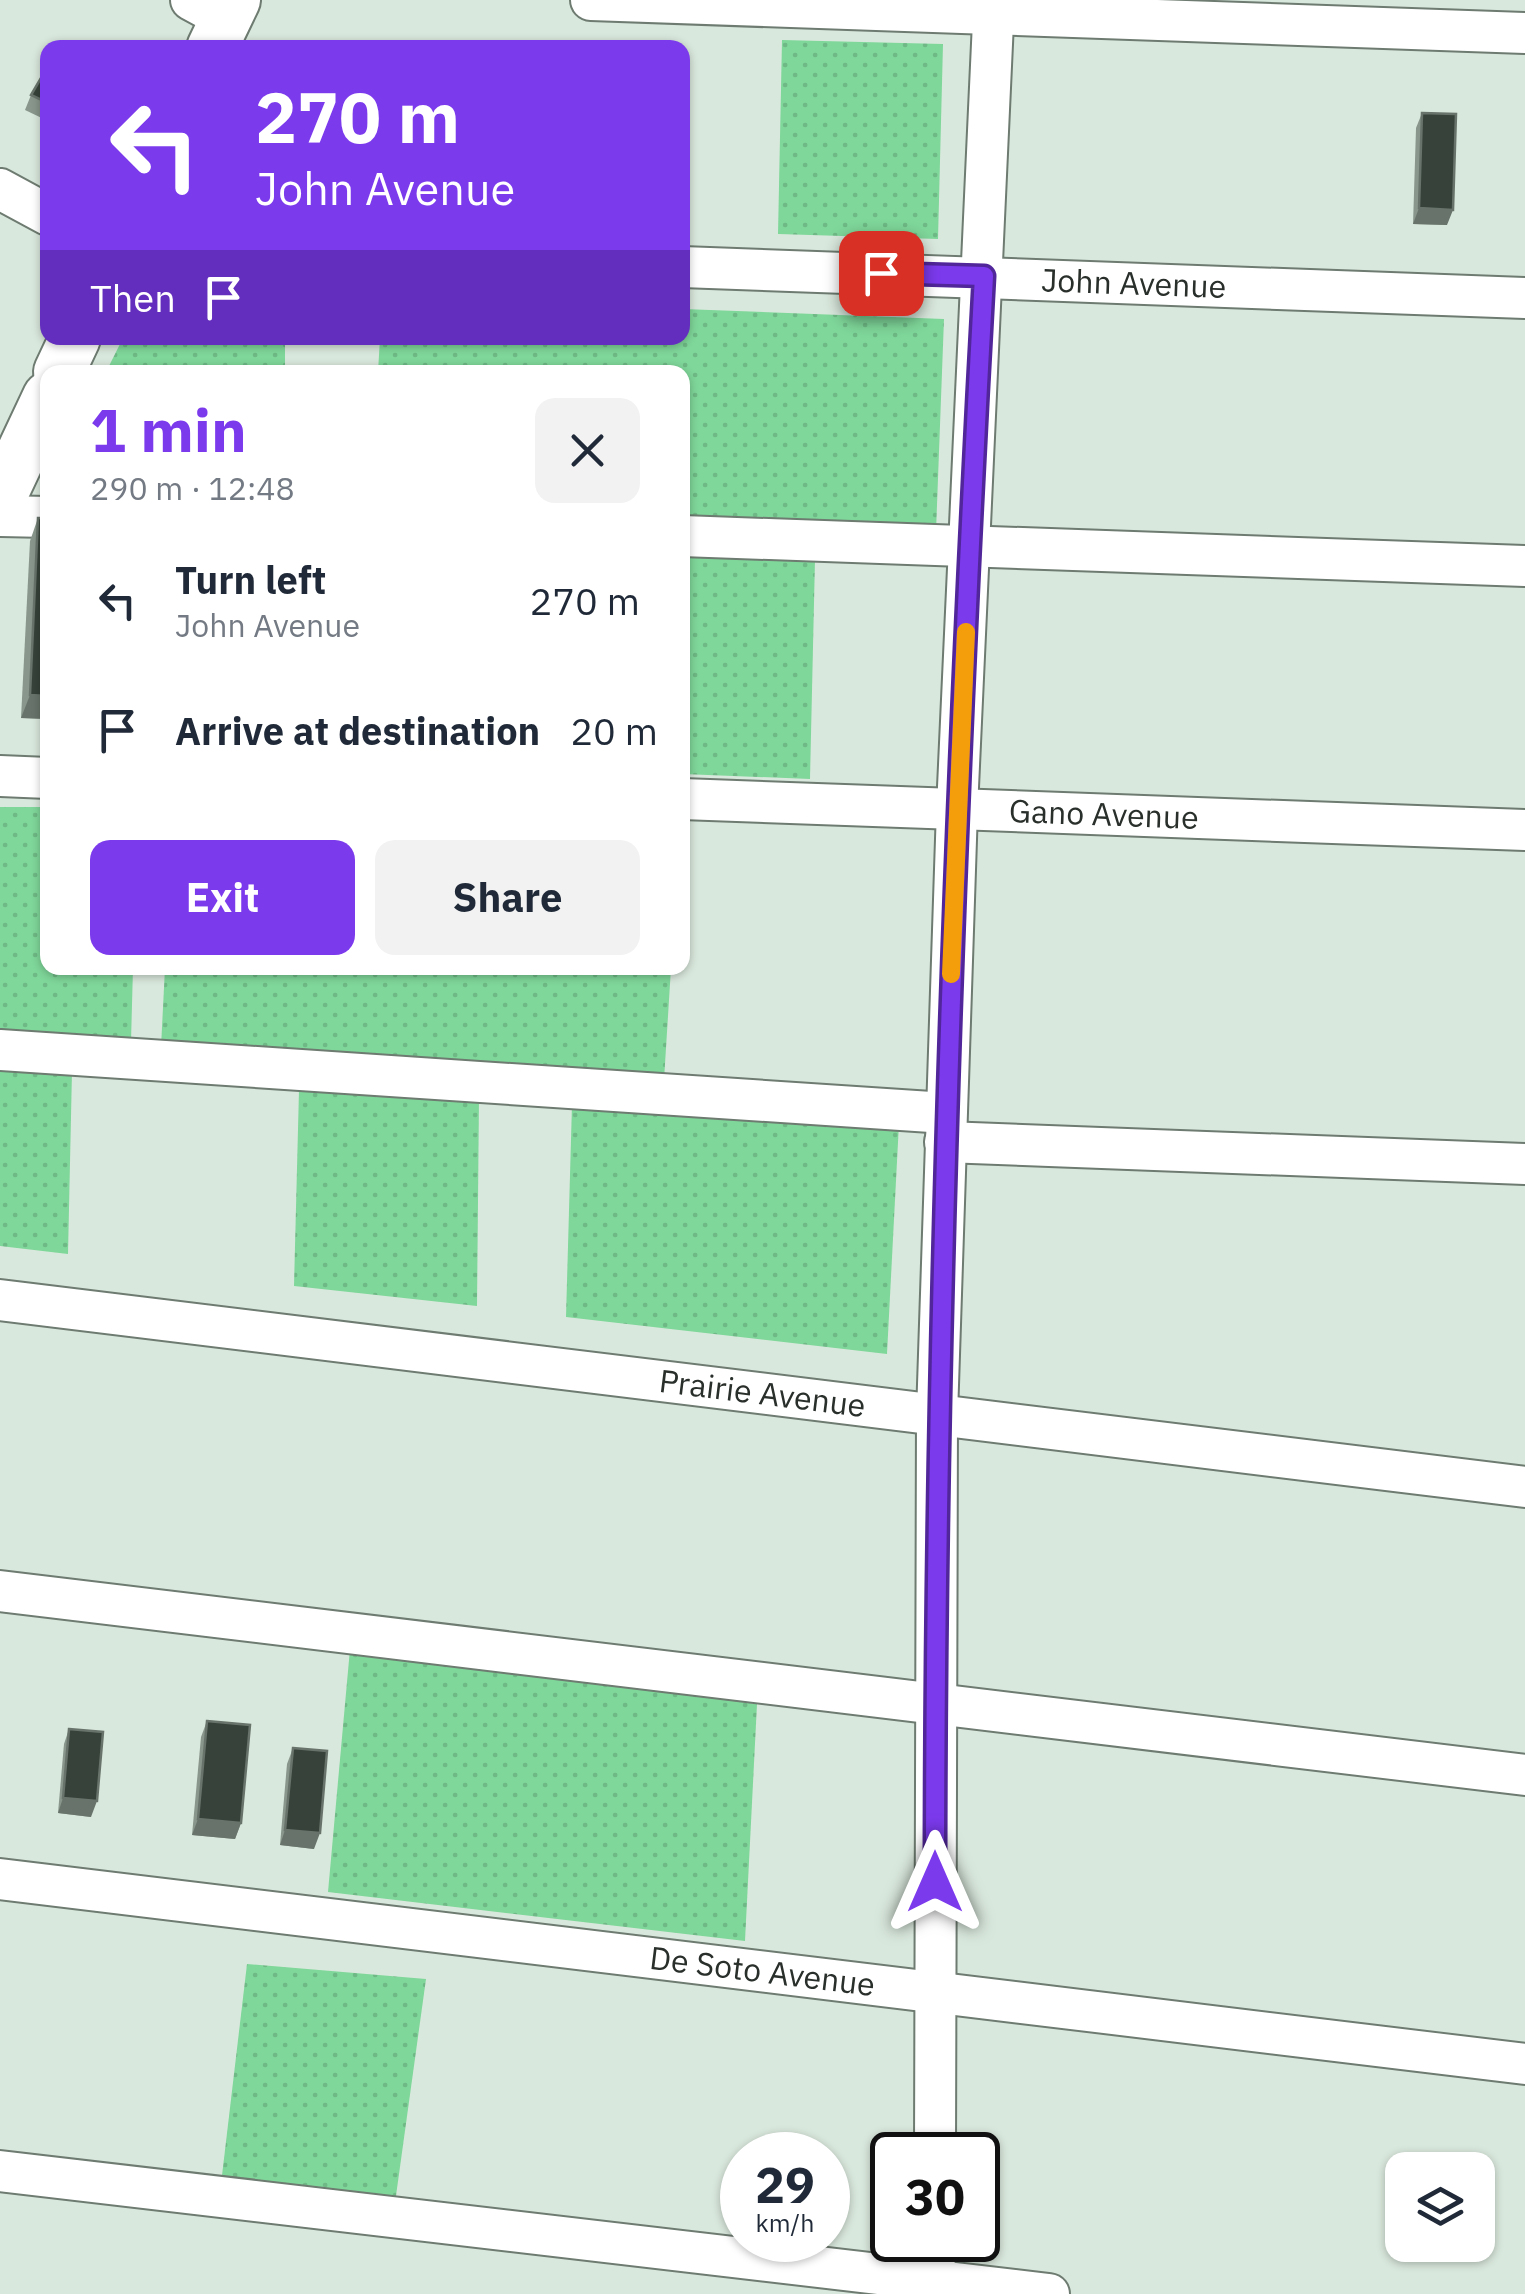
<!DOCTYPE html>
<meta charset="utf-8">
<style>
:root{--surface:#fff;--page:#f2f2f3;--text:#1f2937;--muted:#747a83;--accent:#7c3aed}
body{margin:0;font-family:"IBM Plex Sans",sans-serif;background:var(--page);color:var(--text);height:100vh;display:flex;flex-direction:column;font-size:38px;white-space:nowrap}
*{box-sizing:border-box;margin:0}
p{font-size:32px;color:var(--muted)}
.icon{flex:none;width:55px;height:55px;fill:none;stroke:currentColor;stroke-width:2;stroke-linecap:round;stroke-linejoin:round}
.map{position:relative;flex:1;overflow:hidden}
.details{position:absolute;left:40px;top:365px;width:650px;height:610px;display:flex;flex-direction:column;background:var(--surface);border-radius:20px;box-shadow:0 2px 8px #0004}
.details>*{flex:none}
.hud{position:absolute;left:40px;top:40px;width:650px;height:305px;border-radius:20px;box-shadow:0 2px 8px #0004;background:#7c3aed;color:#fff;overflow:hidden}
.fabs{position:absolute;left:1385px;top:2152px;display:grid;gap:20px}
.fabs a{display:grid;place-items:center;width:110px;height:110px;border-radius:20px;background:var(--surface);box-shadow:0 2px 8px #0004;font-size:50px}
.speed{position:absolute;left:720px;top:2132px;display:flex;gap:20px;font-size:50px;font-weight:700;text-align:center}
.speed>*{display:grid;place-content:center;width:130px;height:130px;border-radius:50%;background:var(--surface);box-shadow:0 2px 8px #0004;line-height:1}
.speed small{font-size:25px;font-weight:400}
.speed .limit{border:5px solid #111;border-radius:15px;background:#fff;color:#111}
.pin{position:absolute;display:grid;place-items:center;width:85px;height:85px;color:#fff;margin:-42px;border-radius:20px;box-shadow:0 5px 15px #0006}
.me{position:absolute;width:110px;margin:-55px;rotate:0deg;stroke-linejoin:round;filter:drop-shadow(0 0 8px #0008)}
.turn{display:flex;align-items:center;gap:35px;height:210px;padding:0 50px;font-size:45px}
.turn .icon{width:130px;height:130px;stroke-width:2.5}
.turn b{display:block;font-size:70px;line-height:85px}
.then{display:flex;align-items:center;height:95px;padding:0 50px;background:#0003;gap:20px;font-size:38px}
.round{display:grid;place-items:center;flex:none;width:105px;height:105px;border-radius:20px;background:var(--page)}
.headline{display:flex;align-items:center;justify-content:space-between;height:170px;padding:0 50px}
h1{font-size:60px;font-weight:700;line-height:75px;color:var(--accent)}
.button{display:flex;gap:20px;margin-top:auto;padding:20px 50px}
.button a{flex:1;height:115px;border-radius:20px;background:var(--accent);color:#fff;font-size:40px;font-weight:700;line-height:115px;text-align:center}
.button a+a{background:var(--page);color:var(--text)}
ul{padding:0;list-style:none}
li{display:flex;align-items:center;gap:30px;height:130px;padding:0 50px}
li div{flex:1}
li b{display:block;font-size:38px}
li em{font-style:normal}
.map>svg:first-child{display:block}
.grass{fill:url(#grass-dots)}
.lines{fill:none;stroke-linecap:round;stroke-linejoin:round}
.minor-casing{stroke:#6d7b70;stroke-width:44}
.major-casing{stroke:#6d7b70;stroke-width:54}
.minor{stroke:#fff;stroke-width:40}
.major{stroke:#fff;stroke-width:50}
.wall{fill:#88968b}
.shaded-wall{fill:#68746b}
.building{fill:#37433a;stroke:#68746b;stroke-width:2.5}
.route-casing{stroke:#51269a;stroke-width:25}
.route{stroke:#7c3aed;stroke-width:18}
.slow{stroke:#f59e0b;stroke-width:18}
.labels{text-anchor:middle;stroke-width:10;stroke-linejoin:round;paint-order:stroke}
.street-label{font-size:32px;fill:#292f2a;stroke:#d9e8dc}
</style>
<div class="map">
<svg width="1525" height="2294" viewBox="0 0 1525 2294">
<defs>
<pattern id="grass-dots" width="8" height="8" patternUnits="userSpaceOnUse" patternTransform="scale(2.5)"><rect width="8" height="8" fill="#7fd79a"/><path d="M2 2h.1M6 6h.1" fill="none" stroke="#6eb985" stroke-width="1.8" stroke-linecap="round"/></pattern>
</defs>
<rect width="100%" height="100%" fill="#d9e8dc"/>
<g class="grass">
<polygon points="782,40 943,44 938,239 778,234"/>
<polygon points="683,309 944,319 936,532 683,523 682,372 378,372 380,338 682,338"/>
<polygon points="123,338 285,338 285,372 106,372"/>
<polygon points="683,553 815,559 810,779 683,774"/>
<polygon points="0,807 47,807 48,968 133,968 131,1042 0,1034"/>
<polygon points="165,968 671,968 664,1080 161,1047"/>
<polygon points="0,1065 72,1071 68,1254 0,1246"/>
<polygon points="299,1090 479,1097 477,1306 294,1286"/>
<polygon points="572,1104 899,1123 887,1354 566,1317"/>
<polygon points="350,1649 757,1704 745,1941 328,1892"/>
<polygon points="247,1964 426,1979 395,2203 221,2184"/>
</g>
<g class="lines">
<defs>
<g id="minor">
<polyline points="191,0 226,19"/>
<polyline points="591,0 1525,33"/>
<polyline points="0,189 48,215"/>
<path id="s1" d="M682 267 1525 298"/>
<polyline points="0,516 48,517"/>
<polyline points="682,536 1525,566"/>
<polyline points="0,776 48,778"/>
<path id="s2" d="M682 799 1525 830"/>
<polyline points="0,1050 946,1113"/>
<polyline points="945,1142 1525,1164"/>
<path id="s3" d="M0 1300 1525 1487"/>
<polyline points="0,1591 1525,1775"/>
<path id="s4" d="M0 1879 1525 2064"/>
<polyline points="935,2155 937,1415 957,809 994,0"/>
<polyline points="0,2171 1049,2294"/>
<polyline points="934,2294 935,2240"/>
</g>
<g id="major">
<polyline points="212,48 235,0"/>
<polyline points="59,372 75,338"/>
<polyline points="0,499 48,397"/>
</g>
</defs>
<use href="#minor" class="minor-casing"/>
<use href="#major" class="major-casing"/>
<use href="#minor" class="minor"/>
<use href="#major" class="major"/>
</g>
<g class="wall">
<polygon points="48,66 48,121 25,110 31,95"/>
<polygon points="1422,113 1447,225 1413,224 1416,128"/>
<polygon points="38,518 48,518 48,719 21,718 30,541"/>
<polygon points="207,1721 241,1823 235,1839 192,1835 201,1737"/>
<polygon points="69,1729 91,1817 58,1813 64,1744"/>
<polygon points="293,1748 314,1849 280,1845 287,1764"/>
</g>
<g class="shaded-wall">
<polygon points="1419,208 1453,210 1447,225 1413,224"/>
<polygon points="30,695 48,696 48,719 21,718"/>
<polygon points="63,1798 97,1801 91,1817 58,1813"/>
<polygon points="198,1819 241,1823 235,1839 192,1835"/>
<polygon points="285,1830 320,1833 314,1849 280,1845"/>
</g>
<g class="building">
<polygon points="48,66 48,103 31,95"/>
<polygon points="1422,113 1456,114 1453,210 1419,208"/>
<polygon points="38,518 48,518 48,696 30,695"/>
<polygon points="207,1721 250,1725 241,1823 198,1819"/>
<polygon points="69,1729 103,1732 97,1801 63,1798"/>
<polygon points="293,1748 327,1751 320,1833 285,1830"/>
</g>
<g class="lines">
<defs>
<path id="route" d="M881 273 984 276C954 811 935 1346 935 1882"/>
</defs>
<use href="#route" class="route-casing"/>
<use href="#route" class="route"/>
<polyline class="slow" points="951,974 966,632"/>
</g>
<g class="labels">
<g class="street-label">
<text dy="11" stroke="none"><textPath href="#s1" startOffset="452">John Avenue</textPath></text>
<text dy="11" stroke="none"><textPath href="#s2" startOffset="422">Gano Avenue</textPath></text>
<text dy="11" stroke="none"><textPath href="#s3" startOffset="768">Prairie Avenue</textPath></text>
<text dy="11" stroke="none"><textPath href="#s4" startOffset="768">De Soto Avenue</textPath></text>
</g>
</g>
</svg>
<div class="fabs">
<a><svg class="icon" aria-label="layers" viewBox="0 0 24 24"><path d="M12 4l9 5-9 5-9-5zM3 14l9 5 9-5"/></svg></a>
</div>
<div class="speed"><div>29<small>km/h</small></div><div class="limit">30</div></div>
<div class="pin" style="left:881px;top:273px;background:#d93025"><svg class="icon" aria-label="arrive" viewBox="0 0 24 24"><path d="M6 21V4h12l-3 4 3 4H6"/></svg></div>
<svg class="me" style="left:935px;top:1882px" viewBox="-20 -20 40 40"><path d="M0-17L14 15 0 8-14 15z" fill="#7c3aed" stroke="#fff" stroke-width="4"/></svg>
<div class="hud">
<div class="turn"><svg class="icon" aria-label="left" viewBox="0 0 24 24"><path d="M17 20v-9H6M10 6l-5 5 5 5"/></svg><div><b>270 m</b>John Avenue</div></div>
<div class="then">Then<svg class="icon" aria-label="arrive" viewBox="0 0 24 24"><path d="M6 21V4h12l-3 4 3 4H6"/></svg></div>
</div>
<section class="details">
<div class="headline"><div><h1>1 min</h1><p>290 m · 12:48</p></div><a class="round"><svg class="icon" aria-label="close" viewBox="0 0 24 24"><path d="M6 6l12 12M18 6L6 18"/></svg></a></div>
<ul>
<li><svg class="icon" aria-label="left" viewBox="0 0 24 24"><path d="M17 20v-9H6M10 6l-5 5 5 5"/></svg><div><b>Turn left</b><p>John Avenue</p></div><em>270 m</em></li>
<li><svg class="icon" aria-label="arrive" viewBox="0 0 24 24"><path d="M6 21V4h12l-3 4 3 4H6"/></svg><div><b>Arrive at destination</b></div><em>20 m</em></li>
</ul>
<div class="button"><a>Exit</a><a>Share</a></div>
</section>
</div>
